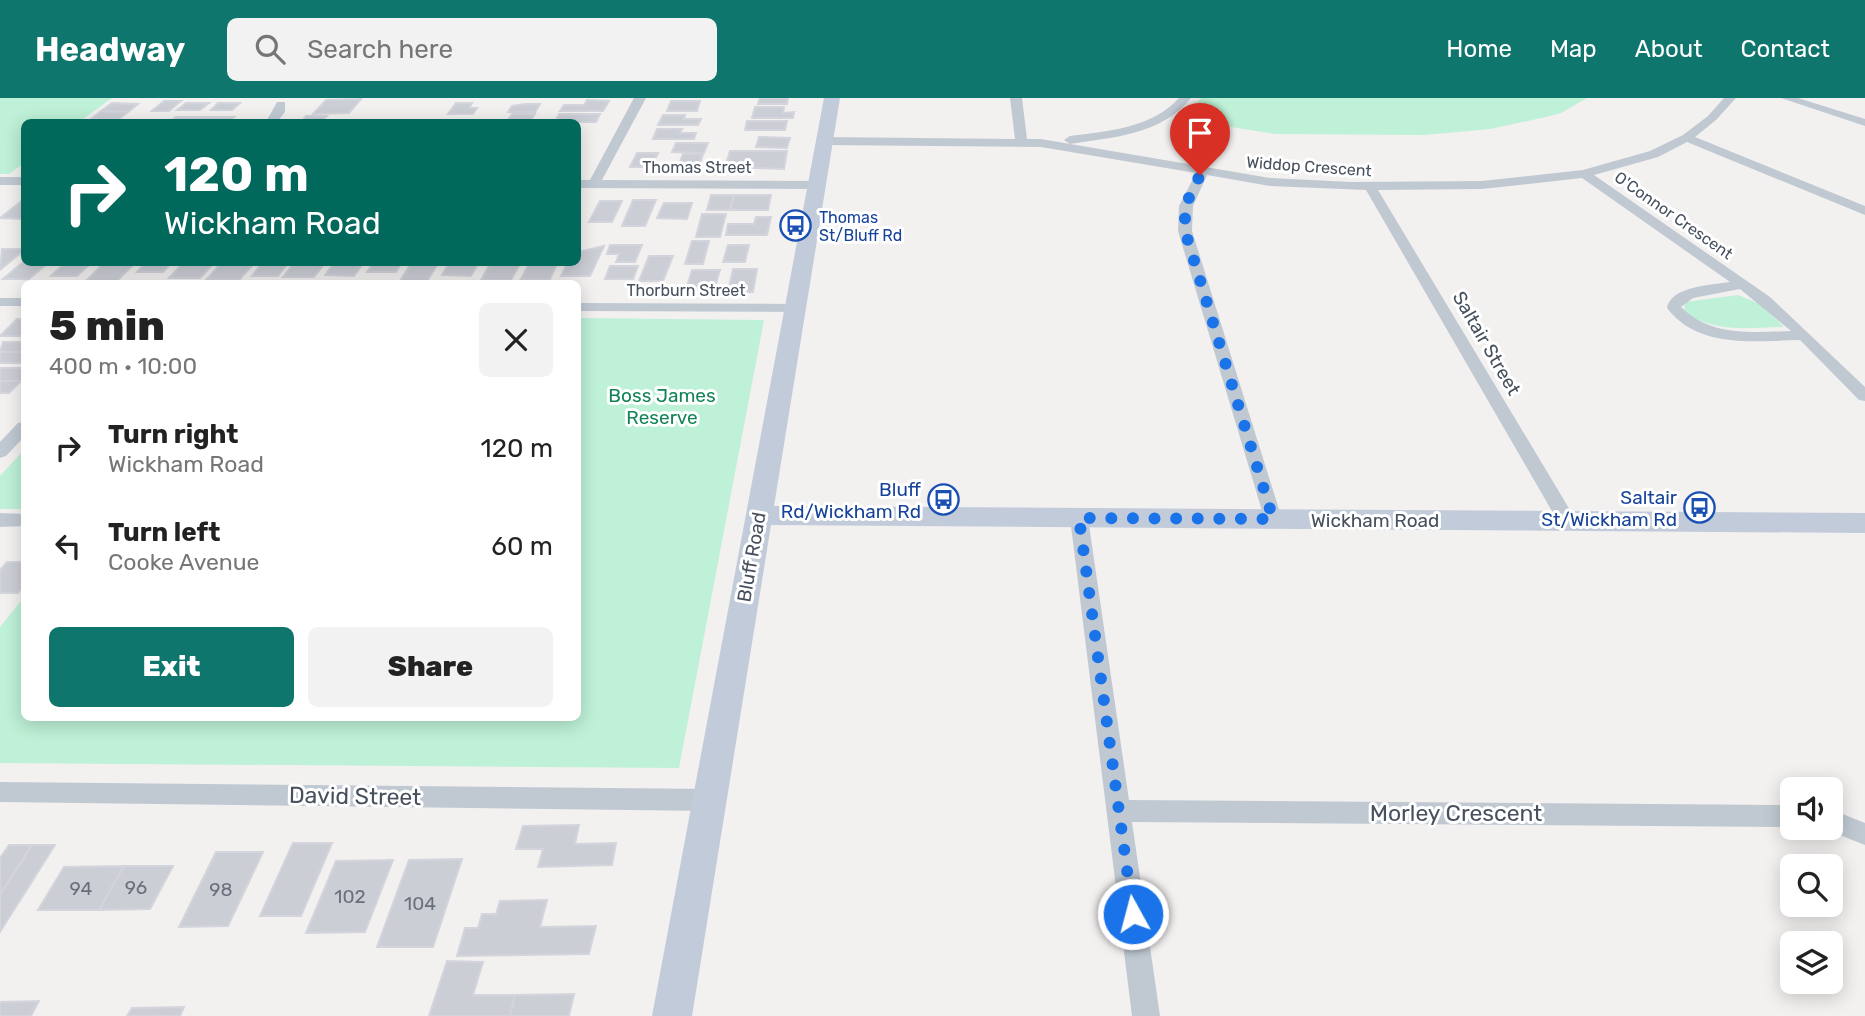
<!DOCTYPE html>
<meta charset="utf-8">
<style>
:root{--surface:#fff;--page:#f2f2f2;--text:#222;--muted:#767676;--accent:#0f766e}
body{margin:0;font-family:Rubik,sans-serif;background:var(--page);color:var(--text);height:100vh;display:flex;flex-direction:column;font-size:26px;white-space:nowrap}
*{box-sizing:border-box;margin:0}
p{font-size:23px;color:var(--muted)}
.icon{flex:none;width:38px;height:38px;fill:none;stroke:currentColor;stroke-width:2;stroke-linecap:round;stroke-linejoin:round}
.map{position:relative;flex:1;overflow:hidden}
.details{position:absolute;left:21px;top:182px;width:560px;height:441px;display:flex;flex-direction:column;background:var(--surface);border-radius:10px;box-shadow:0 4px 18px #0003}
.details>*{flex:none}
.top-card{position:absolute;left:21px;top:21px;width:560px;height:147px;border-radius:10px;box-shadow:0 4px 18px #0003;background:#00695c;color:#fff;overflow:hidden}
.controls{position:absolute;left:1780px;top:679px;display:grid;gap:14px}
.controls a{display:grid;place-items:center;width:63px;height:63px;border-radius:10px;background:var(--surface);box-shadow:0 4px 18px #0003;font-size:35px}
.pin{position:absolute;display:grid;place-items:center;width:60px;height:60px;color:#fff;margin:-72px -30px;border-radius:50% 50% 50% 0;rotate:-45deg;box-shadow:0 0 7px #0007}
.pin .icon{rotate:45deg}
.me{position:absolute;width:77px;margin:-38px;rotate:353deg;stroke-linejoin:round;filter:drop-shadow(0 0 5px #0008)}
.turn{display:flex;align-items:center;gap:24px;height:147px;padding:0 28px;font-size:32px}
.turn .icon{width:91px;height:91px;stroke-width:2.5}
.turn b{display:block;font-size:49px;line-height:60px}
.round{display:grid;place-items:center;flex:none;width:74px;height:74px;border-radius:10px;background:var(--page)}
.head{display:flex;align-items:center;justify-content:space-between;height:119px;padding:0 28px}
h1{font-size:42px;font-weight:800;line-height:52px}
.action{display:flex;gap:14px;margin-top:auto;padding:14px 28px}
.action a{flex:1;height:80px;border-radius:10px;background:var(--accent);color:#fff;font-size:28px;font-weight:800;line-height:80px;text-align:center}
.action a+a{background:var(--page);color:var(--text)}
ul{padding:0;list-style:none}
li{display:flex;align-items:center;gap:21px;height:98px;padding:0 28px}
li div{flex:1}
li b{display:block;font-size:26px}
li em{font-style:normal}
header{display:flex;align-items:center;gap:42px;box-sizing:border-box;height:98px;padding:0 35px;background:var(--accent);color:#fff}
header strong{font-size:33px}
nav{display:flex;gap:38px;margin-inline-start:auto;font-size:24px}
.search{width:490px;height:63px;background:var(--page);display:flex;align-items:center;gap:18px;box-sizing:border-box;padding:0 24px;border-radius:10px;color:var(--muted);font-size:26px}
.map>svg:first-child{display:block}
.green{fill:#bef1d7}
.building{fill:#ccced6;stroke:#d4d5dc;stroke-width:2}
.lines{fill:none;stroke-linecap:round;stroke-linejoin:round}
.street{fill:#c0c9d2;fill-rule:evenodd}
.secondary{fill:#c2cbd9;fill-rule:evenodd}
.route{stroke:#1a73e8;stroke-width:12;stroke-dasharray:0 21.6}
.labels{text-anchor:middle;stroke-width:6;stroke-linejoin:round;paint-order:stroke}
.far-street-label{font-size:16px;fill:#47515e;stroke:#fff}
.far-transit-label{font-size:16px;fill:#164399;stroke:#fff;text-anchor:start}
.street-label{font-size:19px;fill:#47515e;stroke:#fff}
.park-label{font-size:19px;fill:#148457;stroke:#fff}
.transit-label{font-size:19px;fill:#164399;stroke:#fff;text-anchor:end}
.near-number-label{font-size:19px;fill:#68707c}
.near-street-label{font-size:23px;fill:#47515e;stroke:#fff}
</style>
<header>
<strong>Headway</strong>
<div class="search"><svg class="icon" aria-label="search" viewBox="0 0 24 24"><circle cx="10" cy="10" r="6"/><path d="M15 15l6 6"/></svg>Search here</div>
<nav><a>Home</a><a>Map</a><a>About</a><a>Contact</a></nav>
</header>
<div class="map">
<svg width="1865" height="918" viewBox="0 0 1865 918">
<rect width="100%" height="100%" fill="#f3f0f0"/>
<g class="green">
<polygon points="0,0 112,0 79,24 24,24 24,65 9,76 0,76"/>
<polygon points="1201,0 1587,0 1561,15 1546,19 1490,31 1424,37 1275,36 1181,21"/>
<path d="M1738 197 1760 206 1784 229C1747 230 1716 235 1684 214L1685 204Z"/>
<polygon points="578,220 764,222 679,670 0,665 0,529 24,499 24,620 578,620"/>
<polygon points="24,352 24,411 0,411 0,378"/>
</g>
<g class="building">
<polygon points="760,0 788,0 787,6 758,6"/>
<polygon points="361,1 349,15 313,16 326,2"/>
<polygon points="587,2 609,3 603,13 560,13 564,7 584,7"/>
<polygon points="164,3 181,3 169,13 152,13"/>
<polygon points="671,3 700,3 697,13 667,13"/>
<polygon points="112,5 138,6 128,14 101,13"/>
<polygon points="186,5 209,5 200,12 177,12"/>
<polygon points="218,5 240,5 232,12 211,12"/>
<polygon points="456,5 472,5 469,10 477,10 473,16 448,16"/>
<polygon points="525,6 540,6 535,14 508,14 512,8"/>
<polygon points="755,9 784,9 783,15 794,14 793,20 752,20"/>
<polygon points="101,13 128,14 119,21 91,21"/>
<polygon points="512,16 535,16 529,24 516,24 518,23 507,23"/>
<polygon points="559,16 600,16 596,24 555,24"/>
<polygon points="663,17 685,17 684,21 701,21 698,27 658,27"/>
<polygon points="306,18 327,18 321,24 301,24"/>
<polygon points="176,19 234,19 227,24 169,24"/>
<polygon points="747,23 787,23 785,32 745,32"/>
<polygon points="657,31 682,31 680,35 696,35 694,41 653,41"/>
<polygon points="759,39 790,40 787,50 756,49"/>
<polygon points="676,45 708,45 704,55 672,54"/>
<polygon points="730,53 787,53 784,71 725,69"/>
<polygon points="637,55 658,55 651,69 630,69"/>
<polygon points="683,56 703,56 698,71 677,71"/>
<polygon points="711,97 734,97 730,112 707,112"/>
<polygon points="734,97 771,97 768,112 730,112"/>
<polygon points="24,101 24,121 0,120"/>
<polygon points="633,102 656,102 645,128 622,128"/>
<polygon points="600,103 622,103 612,124 589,124"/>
<polygon points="664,105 692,105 687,121 657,120"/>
<polygon points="702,116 726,116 720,139 696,139"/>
<polygon points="756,119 771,119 767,137 726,137 728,126 754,126"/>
<polygon points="692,143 709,143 703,166 685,166"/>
<polygon points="610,147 642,147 635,164 616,164 619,156 607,156"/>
<polygon points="728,147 749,147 745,164 723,164"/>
<polygon points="604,148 590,178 561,178 568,164 578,164 578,154"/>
<polygon points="2,151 24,151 24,152 0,172"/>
<polygon points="649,158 673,158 663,183 639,183"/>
<polygon points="23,164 48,165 29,181 3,181"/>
<polygon points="66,164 92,164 77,178 51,178"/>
<polygon points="146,164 172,164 163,174 137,174"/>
<polygon points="184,164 215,164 200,180 169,180"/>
<polygon points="222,164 255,164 240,181 207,181"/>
<polygon points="263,164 289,164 278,178 252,178"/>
<polygon points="335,164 364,164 354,178 325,177"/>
<polygon points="374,164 402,164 396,174 367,174"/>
<polygon points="412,164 439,164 427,183 400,183"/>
<polygon points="450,164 479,164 471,178 442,177"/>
<polygon points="491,164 521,164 511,182 481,182"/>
<polygon points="530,164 558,164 550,181 521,181"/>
<polygon points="294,165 325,165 314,179 283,179"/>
<polygon points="103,166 134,166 116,184 85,184"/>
<polygon points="610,168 638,168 633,181 605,181"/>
<polygon points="733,171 757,171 753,194 728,194"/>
<polygon points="692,172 720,172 714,192 686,192"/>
<polygon points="17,221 24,221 24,238 0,238"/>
<polygon points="3,244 24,244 24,254 0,254"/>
<rect x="0" y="254" width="24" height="11"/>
<polygon points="0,270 24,270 24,279 21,283 0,283"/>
<polygon points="0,283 21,283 9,295 0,295"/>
<polygon points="7,464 24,464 24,487 18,495 0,495 0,472"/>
<polygon points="579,727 575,746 616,745 612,767 538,769 543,751 516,751 523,728"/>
<polygon points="293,745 332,745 301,818 260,818"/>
<polygon points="9,747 32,747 0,797 0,760"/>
<polygon points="32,747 55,747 0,834 0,797"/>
<polygon points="216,754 263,754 228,828 179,829"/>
<polygon points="462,761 433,849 377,849 409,762"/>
<polygon points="393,762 365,834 306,835 336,763"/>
<polygon points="124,768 99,812 38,812 64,769"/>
<polygon points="124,768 173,768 150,811 99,812"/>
<polygon points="547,802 540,829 596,828 589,856 457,858 465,830 478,830 482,816 496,816 500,803"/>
<polygon points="447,863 483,864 473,897 515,897 510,918 429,918"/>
<polygon points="574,896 569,918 510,918 515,897"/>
<polygon points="39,903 31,918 0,918 0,904"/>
<polygon points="184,909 180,918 127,918 132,910"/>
</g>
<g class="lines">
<g class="street">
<polygon points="634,0 646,0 602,82 815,83 821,87 815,91 578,90 578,82 590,82"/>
<path d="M1010 0H1022L1027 41H1041L1270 80 1351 84 1482 83 1583 72 1650 53 1683 37 1708 18 1724 0H1736L1716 22 1695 39 1865 108V117L1687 44 1658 59 1594 77 1770 199 1865 289V303L1859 302 1800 242C1754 243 1698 251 1667 210 1671 188 1711 187 1730 184L1582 80 1482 91 1378 92 1576 422 1574 427H1560L1366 92 1270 88 1207 77 1193 108 1192 133 1282 421 1280 426H1266L1178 133 1179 108 1196 75 1041 49 824 47 818 43 824 39 1015 41ZM1740 191 1791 233C1752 234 1711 239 1681 209L1693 200Z"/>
<path d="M1179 0H1191C1161 37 1114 39 1070 46L1064 42 1070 38C1108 33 1152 30 1179 0Z"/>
<polygon points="1781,0 1798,0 1865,21 1865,28"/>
<polygon points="277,4 285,4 285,14 277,24 266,24"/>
<rect x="0" y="79" width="24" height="8"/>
<rect x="0" y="200" width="24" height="8"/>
<polygon points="578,205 795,206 802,210 795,214 578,213"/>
<polygon points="24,324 24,339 6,358 0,360 0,344 18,325"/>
<polygon points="1079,413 1086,415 1088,420 1129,702 1792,707 1792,729 1132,724 1160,918 1132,918 1070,420 1072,415"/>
<polygon points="0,415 24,416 24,428 0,429"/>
<polygon points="0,684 710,691 718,695 722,702 718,709 710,713 0,704"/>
<polygon points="1830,711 1865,725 1865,747 1822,730 1830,730"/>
</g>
<polygon class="secondary" points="824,0 840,0 774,408 1865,415 1865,435 771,427 692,918 652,918"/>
</g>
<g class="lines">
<polyline class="route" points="1133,816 1079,420 1273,421 1185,133 1185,108 1200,77"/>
</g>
<defs>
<symbol id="bus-ring" viewBox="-11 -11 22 22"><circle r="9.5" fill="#fff" stroke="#1a4fb4" stroke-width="1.5"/><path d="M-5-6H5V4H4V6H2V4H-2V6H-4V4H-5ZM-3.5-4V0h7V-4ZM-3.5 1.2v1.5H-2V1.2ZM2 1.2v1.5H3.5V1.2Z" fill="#1a4fb4"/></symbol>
</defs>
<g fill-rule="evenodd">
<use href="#bus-ring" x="778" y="110" width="35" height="35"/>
<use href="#bus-ring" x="926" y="384" width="35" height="35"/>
<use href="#bus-ring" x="1682" y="392" width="35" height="35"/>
</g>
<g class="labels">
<g class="far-street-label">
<text transform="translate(1309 68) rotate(4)" y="6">Widdop Crescent</text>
<text x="697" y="75">Thomas Street</text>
<text transform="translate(1674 117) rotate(35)" y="6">O'Connor Crescent</text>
<text x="686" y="198">Thorburn Street</text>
</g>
<g class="far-transit-label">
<text x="819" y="125">Thomas<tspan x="819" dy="18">St/Bluff Rd</tspan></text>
</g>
<g class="street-label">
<text transform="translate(1487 245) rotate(60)" y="7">Saltair Street</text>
<text x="1375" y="429">Wickham Road</text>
<text transform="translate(751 459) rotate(-80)" y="7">Bluff Road</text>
</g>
<g class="park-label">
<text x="662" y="304">Boss James<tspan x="662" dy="22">Reserve</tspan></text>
</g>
<g class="transit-label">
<text x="921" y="398">Bluff<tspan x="921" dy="22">Rd/Wickham Rd</tspan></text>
<text x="1677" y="406">Saltair<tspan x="1677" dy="22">St/Wickham Rd</tspan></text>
</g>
<g class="near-number-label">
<text x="136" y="796">96</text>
<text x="81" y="797">94</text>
<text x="221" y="798">98</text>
<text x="350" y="805">102</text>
<text x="420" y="812">104</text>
</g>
<g class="near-street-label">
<text transform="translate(355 698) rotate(1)" y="8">David Street</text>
<text x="1456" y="723">Morley Crescent</text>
</g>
</g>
</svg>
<div class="controls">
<a><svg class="icon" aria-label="sound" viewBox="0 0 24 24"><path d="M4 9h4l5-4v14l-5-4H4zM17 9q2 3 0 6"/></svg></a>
<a><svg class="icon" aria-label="search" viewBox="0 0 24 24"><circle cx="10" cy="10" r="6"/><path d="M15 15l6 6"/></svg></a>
<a><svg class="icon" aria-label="layers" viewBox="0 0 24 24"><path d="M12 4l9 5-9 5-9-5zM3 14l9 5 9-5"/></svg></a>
</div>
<div class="pin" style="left:1200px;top:77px;background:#d93025"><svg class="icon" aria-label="arrive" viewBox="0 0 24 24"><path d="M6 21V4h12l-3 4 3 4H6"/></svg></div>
<svg class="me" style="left:1133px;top:816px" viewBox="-20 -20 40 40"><circle r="17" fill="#1a73e8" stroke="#fff" stroke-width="3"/><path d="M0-11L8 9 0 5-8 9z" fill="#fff"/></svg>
<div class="top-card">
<div class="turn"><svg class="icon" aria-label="right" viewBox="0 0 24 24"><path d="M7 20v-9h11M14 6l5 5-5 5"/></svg><div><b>120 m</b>Wickham Road</div></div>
</div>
<section class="details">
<div class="head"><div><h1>5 min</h1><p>400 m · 10:00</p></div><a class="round"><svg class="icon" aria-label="close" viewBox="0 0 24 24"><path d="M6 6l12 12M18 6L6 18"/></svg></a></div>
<ul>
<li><svg class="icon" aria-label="right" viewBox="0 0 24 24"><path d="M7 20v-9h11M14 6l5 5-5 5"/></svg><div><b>Turn right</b><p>Wickham Road</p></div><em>120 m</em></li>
<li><svg class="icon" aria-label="left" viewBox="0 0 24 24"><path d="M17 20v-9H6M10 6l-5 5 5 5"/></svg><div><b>Turn left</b><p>Cooke Avenue</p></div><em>60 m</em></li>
</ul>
<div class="action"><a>Exit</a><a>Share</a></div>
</section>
</div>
